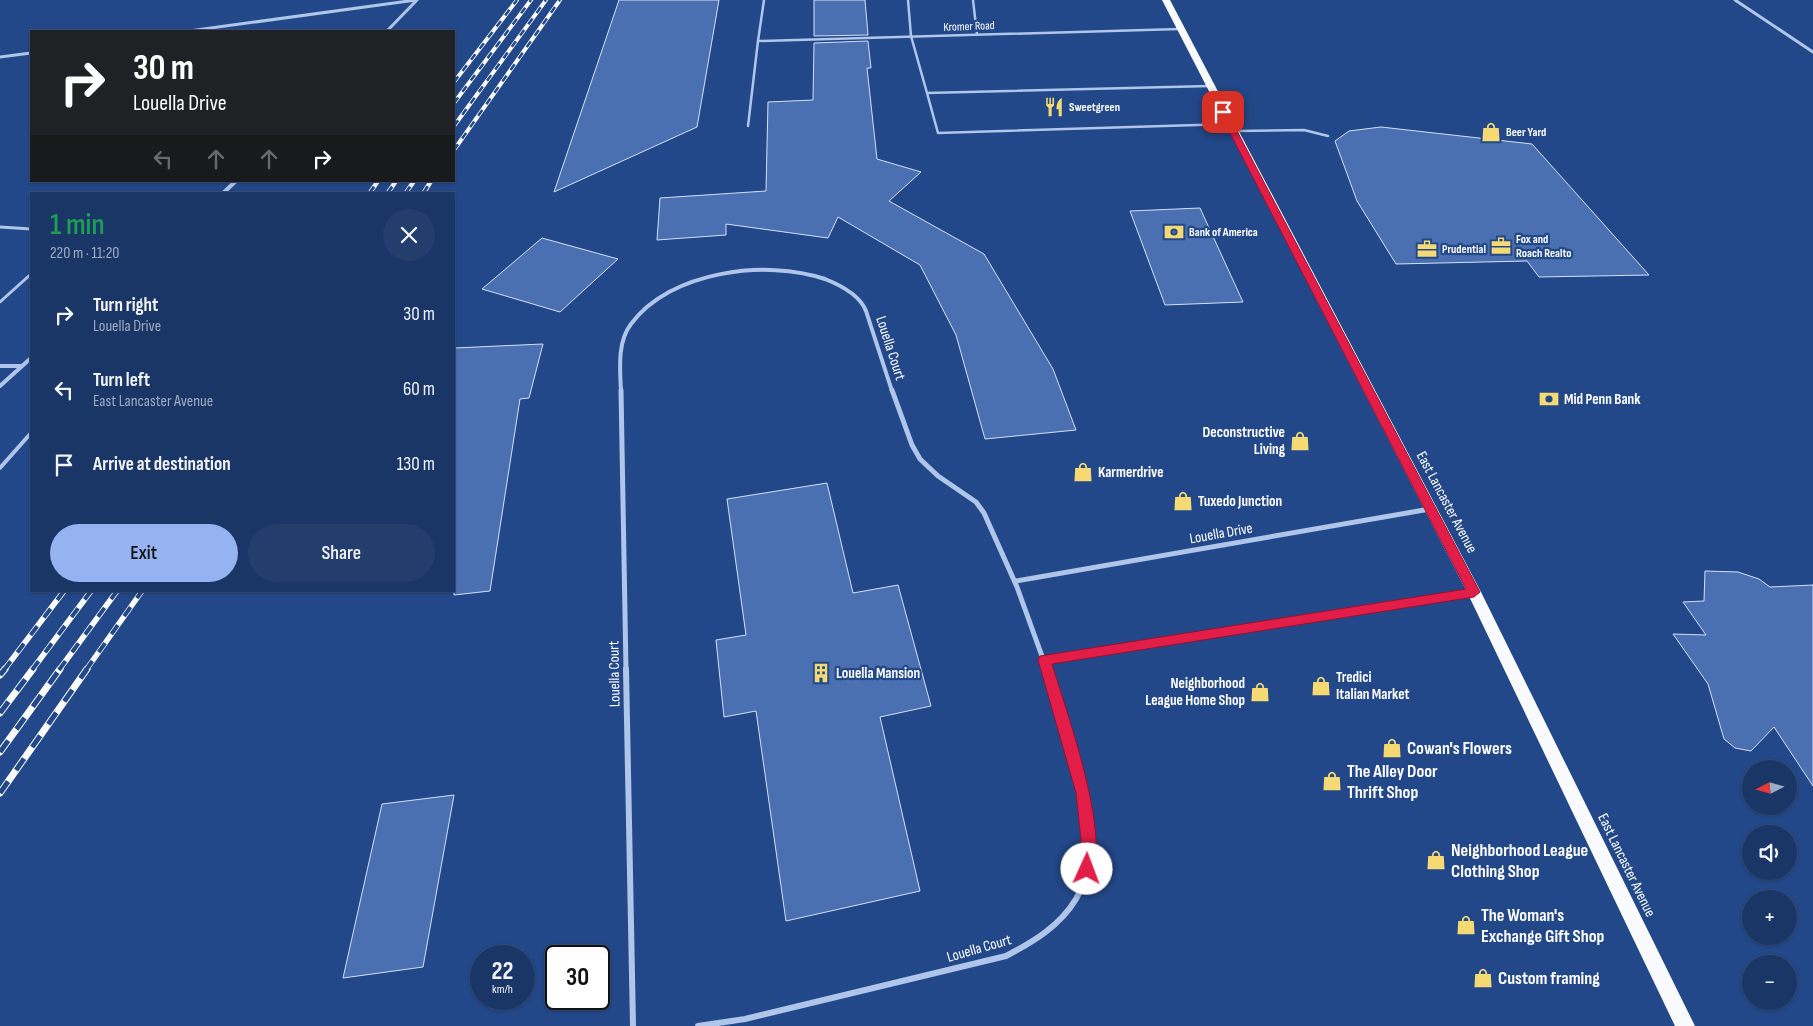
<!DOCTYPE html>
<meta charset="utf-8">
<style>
:root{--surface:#1a3667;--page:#233e6d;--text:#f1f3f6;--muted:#9fabc0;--line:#38507b;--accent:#95b2f1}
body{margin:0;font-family:"Sofia Sans Condensed",sans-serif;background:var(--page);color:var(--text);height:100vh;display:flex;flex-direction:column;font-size:19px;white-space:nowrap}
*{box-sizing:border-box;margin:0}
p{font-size:16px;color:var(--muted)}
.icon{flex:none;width:28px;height:28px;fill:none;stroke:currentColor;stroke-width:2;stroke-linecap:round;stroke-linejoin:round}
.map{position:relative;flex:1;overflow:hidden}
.panel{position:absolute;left:30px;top:192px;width:425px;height:400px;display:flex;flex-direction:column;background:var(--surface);border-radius:0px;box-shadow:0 1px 4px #0004,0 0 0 1px var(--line)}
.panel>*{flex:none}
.hud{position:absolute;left:30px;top:30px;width:425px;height:152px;border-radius:0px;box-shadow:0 1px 4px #0004,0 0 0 1px var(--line);background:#202124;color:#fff;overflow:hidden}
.needle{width:32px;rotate:264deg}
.fabs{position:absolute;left:1742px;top:760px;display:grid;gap:10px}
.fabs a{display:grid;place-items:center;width:55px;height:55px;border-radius:50%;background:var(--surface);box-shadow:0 1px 4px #0004,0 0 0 1px var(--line);font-size:25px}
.speed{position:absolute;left:470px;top:945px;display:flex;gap:10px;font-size:25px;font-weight:700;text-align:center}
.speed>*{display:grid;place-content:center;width:65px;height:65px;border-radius:50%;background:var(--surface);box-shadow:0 1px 4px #0004,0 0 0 1px var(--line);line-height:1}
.speed small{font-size:12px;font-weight:400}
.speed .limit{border:2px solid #111;border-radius:8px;background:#fff;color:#111}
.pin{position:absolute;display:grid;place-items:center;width:42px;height:42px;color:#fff;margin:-21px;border-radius:10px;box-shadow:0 2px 8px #0006}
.me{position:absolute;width:55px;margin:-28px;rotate:2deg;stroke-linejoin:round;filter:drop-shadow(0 0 4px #0008)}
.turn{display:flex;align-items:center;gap:18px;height:105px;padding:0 20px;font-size:22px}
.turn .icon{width:65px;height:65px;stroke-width:2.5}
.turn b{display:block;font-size:35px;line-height:42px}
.lanes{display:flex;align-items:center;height:48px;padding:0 20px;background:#0003;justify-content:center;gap:25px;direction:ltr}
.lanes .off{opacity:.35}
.round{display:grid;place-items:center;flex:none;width:52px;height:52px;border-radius:26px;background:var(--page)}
.head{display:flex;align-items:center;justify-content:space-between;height:85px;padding:0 20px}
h1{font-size:30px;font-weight:600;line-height:38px;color:#1e9e55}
.action{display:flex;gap:10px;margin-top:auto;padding:10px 20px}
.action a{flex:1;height:58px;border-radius:30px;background:var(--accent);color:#111;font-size:20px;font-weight:600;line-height:58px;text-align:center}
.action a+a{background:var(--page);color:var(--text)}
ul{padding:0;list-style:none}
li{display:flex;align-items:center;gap:15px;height:75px;padding:0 20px}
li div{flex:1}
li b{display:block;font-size:19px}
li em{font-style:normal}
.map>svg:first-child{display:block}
.building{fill:#4b70b1;stroke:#d4e1f7}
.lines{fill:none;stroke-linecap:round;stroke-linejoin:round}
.service-far2{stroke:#afc5ea;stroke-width:2.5}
.service-far1{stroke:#afc5ea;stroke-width:3}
.service{stroke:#afc5ea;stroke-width:4}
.minor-far3{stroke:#afc5ea;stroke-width:3}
.minor-far2{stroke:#afc5ea;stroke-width:4}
.minor-far1{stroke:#afc5ea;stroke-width:5}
.minor{stroke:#afc5ea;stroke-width:6}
.trunk{fill:#f9fafe;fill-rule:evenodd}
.rail-far3-casing{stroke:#fff;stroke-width:4}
.rail-far2-casing{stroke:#fff;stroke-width:4.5}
.rail-far1-casing{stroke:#fff;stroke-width:5.5}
.rail-casing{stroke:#fff;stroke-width:7}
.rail-far3{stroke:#234889;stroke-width:2.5;stroke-dasharray:7;stroke-linecap:butt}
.rail-far2{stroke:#234889;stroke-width:3;stroke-dasharray:9;stroke-linecap:butt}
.rail-far1{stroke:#234889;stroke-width:4;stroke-dasharray:11;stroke-linecap:butt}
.rail{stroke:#234889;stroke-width:5;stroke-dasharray:14;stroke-linecap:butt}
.route{fill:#e11d48;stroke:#92132f}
.labels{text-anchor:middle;stroke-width:4.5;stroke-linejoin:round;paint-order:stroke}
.far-street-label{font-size:12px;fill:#fff;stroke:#234889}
.far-poi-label{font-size:12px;font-weight:bold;fill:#fff;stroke:#234889;text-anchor:start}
.street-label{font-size:15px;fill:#fff;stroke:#234889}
.poi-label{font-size:15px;font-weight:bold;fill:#fff;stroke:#234889;text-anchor:start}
.near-poi-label{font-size:18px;font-weight:bold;fill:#fff;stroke:#234889;text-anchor:start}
</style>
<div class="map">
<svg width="1813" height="1026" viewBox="0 0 1813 1026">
<rect width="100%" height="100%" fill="#234889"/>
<g class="building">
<polygon points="619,0 719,0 697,127 554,192"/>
<polygon points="814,0 865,0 868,35 814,36"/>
<polygon points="868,41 871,68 867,68 877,159 921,172 889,201 984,254 1053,369 1076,430 985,439 956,335 920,265 838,217 828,238 726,224 726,235 657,240 660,198 766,191 768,102 813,100 814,43"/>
<polygon points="1381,127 1532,144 1649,275 1539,277 1527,261 1396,264 1357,201 1335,141 1349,131"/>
<polygon points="1200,208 1243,302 1165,305 1130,211"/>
<polygon points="542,238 618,259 560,312 482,289"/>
<polygon points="543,344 529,398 520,399 490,591 454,595 454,348"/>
<polygon points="827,483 853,593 898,585 931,706 880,717 920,891 786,921 756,711 724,717 716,640 746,635 727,499"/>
<polygon points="1705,571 1738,572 1759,579 1770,587 1813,585 1813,786 1774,727 1751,751 1735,748 1724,739 1708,684 1673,634 1706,635 1683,602 1704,601"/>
<polygon points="454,795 423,967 343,978 382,804"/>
</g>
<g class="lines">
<g class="service-far2">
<polyline points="908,0 911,36 927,93 1210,86"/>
<polyline points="973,0 977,34"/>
<polyline points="758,41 764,0"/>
<polyline points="927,93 938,133 1230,124"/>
<polyline points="748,126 758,41 1180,29"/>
<polyline points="1236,131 1304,130 1328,136"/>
</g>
<g class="service-far1">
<polyline points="0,227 31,229"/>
<polyline points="0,302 31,274"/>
</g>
<polyline class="service" points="0,468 31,433"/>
<g class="minor-far3">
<polyline points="1735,0 1813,52"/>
<polyline points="189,31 416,0"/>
<polyline points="387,31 417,0"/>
<polyline points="0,57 31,53"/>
</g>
<g class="minor-far2">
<polyline points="222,194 236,181"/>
<polyline points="0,366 21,366"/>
<polyline points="0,386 31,358"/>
<path d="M621 391C620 370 617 342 631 324 670 271 766 259 825 279 840 285 860 295 866 311L892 391"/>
</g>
<g class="minor-far1">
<polyline points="621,390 626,670"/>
<polyline points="892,390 912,445 920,459 938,476 976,502 984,513 1017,587 1047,670"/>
<polyline points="1016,581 1430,509"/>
<polyline points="1044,660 1474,593"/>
</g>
<g class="minor">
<polyline points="626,669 633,1026"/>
<path d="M698 1026 745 1019 1006 956C1033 942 1060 926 1076 899 1110 840 1066 729 1046 669"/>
</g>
<polygon class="trunk" points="1162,0 1170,0 1481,592 1695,1026 1675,1026 1467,592"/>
<defs>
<g id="rail-far3">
<polyline points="454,82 517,0"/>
<polyline points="454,103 531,0"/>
<polyline points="454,126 546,0"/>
<polyline points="454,150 560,0"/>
</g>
<g id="rail-far2">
<polyline points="369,194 378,181"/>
<polyline points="387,194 396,181"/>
<polyline points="405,194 414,181"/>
<polyline points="423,194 431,181"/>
</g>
<g id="rail-far1">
<polyline points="4,670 64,591"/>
<polyline points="32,670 91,591"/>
<polyline points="59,670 117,591"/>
<polyline points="86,670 142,591"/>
</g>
<g id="rail">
<polyline points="0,675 5,669"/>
<polyline points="0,713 33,669"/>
<polyline points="0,752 60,669"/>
<polyline points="0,793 87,669"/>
</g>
</defs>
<use href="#rail-far3" class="rail-far3-casing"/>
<use href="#rail-far2" class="rail-far2-casing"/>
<use href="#rail-far1" class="rail-far1-casing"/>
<use href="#rail" class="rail-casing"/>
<use href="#rail-far3" class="rail-far3"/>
<use href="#rail-far2" class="rail-far2"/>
<use href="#rail-far1" class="rail-far1"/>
<use href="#rail" class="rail"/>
</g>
<path class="route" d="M1223 109 1227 112 1480 592 1474 597 1052 664C1066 710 1110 832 1092 874L1087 876 1081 874 1079 869 1081 839 1076 793 1038 660 1040 656 1466 589 1219 112Z"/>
<defs>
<symbol id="restaurant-bare" viewBox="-9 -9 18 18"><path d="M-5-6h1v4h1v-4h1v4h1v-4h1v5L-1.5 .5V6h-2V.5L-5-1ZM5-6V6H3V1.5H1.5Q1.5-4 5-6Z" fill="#f5d972" stroke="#234889" stroke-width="2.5" paint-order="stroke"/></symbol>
<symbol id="shop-bare" viewBox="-9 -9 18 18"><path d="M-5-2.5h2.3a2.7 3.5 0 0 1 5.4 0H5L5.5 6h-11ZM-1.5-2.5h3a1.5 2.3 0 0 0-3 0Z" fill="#f5d972" stroke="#234889" stroke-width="2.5" paint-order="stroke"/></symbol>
<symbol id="bank-bare" viewBox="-9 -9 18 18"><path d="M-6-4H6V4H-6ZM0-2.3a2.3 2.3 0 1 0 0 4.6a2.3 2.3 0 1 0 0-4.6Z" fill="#f5d972" stroke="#234889" stroke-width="2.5" paint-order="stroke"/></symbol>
<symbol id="office-bare" viewBox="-9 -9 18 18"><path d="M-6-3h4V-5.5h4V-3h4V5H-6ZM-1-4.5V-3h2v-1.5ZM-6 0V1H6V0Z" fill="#f5d972" stroke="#234889" stroke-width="2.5" paint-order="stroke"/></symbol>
<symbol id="building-bare" viewBox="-9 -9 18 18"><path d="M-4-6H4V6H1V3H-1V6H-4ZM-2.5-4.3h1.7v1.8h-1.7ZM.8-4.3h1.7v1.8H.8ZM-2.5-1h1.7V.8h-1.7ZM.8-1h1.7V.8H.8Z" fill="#f5d972" stroke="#234889" stroke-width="2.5" paint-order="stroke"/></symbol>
</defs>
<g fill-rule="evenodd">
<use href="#restaurant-bare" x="1040" y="93" width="28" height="28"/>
<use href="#shop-bare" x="1477" y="118" width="28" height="28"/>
<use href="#bank-bare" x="1160" y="218" width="28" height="28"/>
<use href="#office-bare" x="1487" y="232" width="28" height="28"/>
<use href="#office-bare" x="1413" y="235" width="28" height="28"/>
<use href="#bank-bare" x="1535" y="385" width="28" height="28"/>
<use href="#shop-bare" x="1286" y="427" width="28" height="28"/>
<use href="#shop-bare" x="1069" y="458" width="28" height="28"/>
<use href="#shop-bare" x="1169" y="487" width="28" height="28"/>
<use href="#building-bare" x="807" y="659" width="28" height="28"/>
<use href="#shop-bare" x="1307" y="672" width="28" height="28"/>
<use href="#shop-bare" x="1246" y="678" width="28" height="28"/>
<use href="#shop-bare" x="1378" y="734" width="28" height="28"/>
<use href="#shop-bare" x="1318" y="767" width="28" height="28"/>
<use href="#shop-bare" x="1422" y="846" width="28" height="28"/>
<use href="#shop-bare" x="1452" y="911" width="28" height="28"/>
<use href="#shop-bare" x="1469" y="964" width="28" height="28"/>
</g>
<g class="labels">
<g class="far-street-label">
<text transform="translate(969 26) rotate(-2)" y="4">Kromer Road</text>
</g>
<g class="far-poi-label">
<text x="1069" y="111">Sweetgreen</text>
<text x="1506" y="136">Beer Yard</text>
<text x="1189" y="236">Bank of America</text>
<text x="1516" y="243">Fox and<tspan x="1516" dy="14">Roach Realto</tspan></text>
<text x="1442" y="253">Prudential</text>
</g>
<g class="street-label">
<text transform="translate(891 348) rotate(72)" y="5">Louella Court</text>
<text transform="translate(1447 502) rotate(62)" y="5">East Lancaster Avenue</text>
<text transform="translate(1221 533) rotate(-10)" y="5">Louella Drive</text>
<text transform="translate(614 674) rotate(-91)" y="5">Louella Court</text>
<text transform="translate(1627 865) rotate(64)" y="5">East Lancaster Avenue</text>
<text transform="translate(979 948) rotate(-16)" y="5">Louella Court</text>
</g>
<g class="poi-label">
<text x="1564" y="404">Mid Penn Bank</text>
<text x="1285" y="437" text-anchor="end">Deconstructive<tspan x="1285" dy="17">Living</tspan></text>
<text x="1098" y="477">Karmerdrive</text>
<text x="1198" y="506">Tuxedo Junction</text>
<text x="836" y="678">Louella Mansion</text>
<text x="1336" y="682">Tredici<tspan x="1336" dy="17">Italian Market</tspan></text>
<text x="1245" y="688" text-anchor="end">Neighborhood<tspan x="1245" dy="17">League Home Shop</tspan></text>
</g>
<g class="near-poi-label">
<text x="1407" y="754">Cowan's Flowers</text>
<text x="1347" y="777">The Alley Door<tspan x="1347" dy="21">Thrift Shop</tspan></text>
<text x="1451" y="856">Neighborhood League<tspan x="1451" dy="21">Clothing Shop</tspan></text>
<text x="1481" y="921">The Woman's<tspan x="1481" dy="21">Exchange Gift Shop</tspan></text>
<text x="1498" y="984">Custom framing</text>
</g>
</g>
</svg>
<div class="fabs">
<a><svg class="needle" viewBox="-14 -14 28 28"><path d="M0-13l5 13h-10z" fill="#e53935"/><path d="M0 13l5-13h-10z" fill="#9fabc0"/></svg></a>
<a><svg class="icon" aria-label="sound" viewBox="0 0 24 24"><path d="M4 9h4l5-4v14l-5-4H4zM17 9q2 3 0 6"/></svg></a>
<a>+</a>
<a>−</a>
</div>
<div class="speed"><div>22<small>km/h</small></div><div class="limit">30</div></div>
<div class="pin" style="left:1223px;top:112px;background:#d93025"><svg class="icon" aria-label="arrive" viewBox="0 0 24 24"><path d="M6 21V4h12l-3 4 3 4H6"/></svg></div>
<svg class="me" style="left:1087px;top:869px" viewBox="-20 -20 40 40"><circle r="19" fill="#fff"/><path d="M0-13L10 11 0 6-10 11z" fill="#e11d48"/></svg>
<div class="hud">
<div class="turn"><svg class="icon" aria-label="right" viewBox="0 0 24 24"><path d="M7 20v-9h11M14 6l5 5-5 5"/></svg><div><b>30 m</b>Louella Drive</div></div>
<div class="lanes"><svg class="icon off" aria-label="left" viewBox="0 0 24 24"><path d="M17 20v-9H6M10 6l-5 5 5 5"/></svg><svg class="icon off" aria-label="ahead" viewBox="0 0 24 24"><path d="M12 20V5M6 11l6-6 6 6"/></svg><svg class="icon off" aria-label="ahead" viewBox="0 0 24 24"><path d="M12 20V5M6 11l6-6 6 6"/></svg><svg class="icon" aria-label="right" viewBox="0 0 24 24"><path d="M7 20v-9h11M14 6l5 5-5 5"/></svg></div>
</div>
<section class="panel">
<div class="head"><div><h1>1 min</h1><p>220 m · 11:20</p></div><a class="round"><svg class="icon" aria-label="close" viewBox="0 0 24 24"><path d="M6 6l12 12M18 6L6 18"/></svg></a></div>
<ul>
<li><svg class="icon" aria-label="right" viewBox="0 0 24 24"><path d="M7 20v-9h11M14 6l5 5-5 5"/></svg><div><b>Turn right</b><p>Louella Drive</p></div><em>30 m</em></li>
<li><svg class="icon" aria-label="left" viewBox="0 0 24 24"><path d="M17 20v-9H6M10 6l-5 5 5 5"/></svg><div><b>Turn left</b><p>East Lancaster Avenue</p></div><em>60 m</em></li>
<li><svg class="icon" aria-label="arrive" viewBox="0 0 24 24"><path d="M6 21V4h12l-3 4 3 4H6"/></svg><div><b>Arrive at destination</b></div><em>130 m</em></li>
</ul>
<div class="action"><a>Exit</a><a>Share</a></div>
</section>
</div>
